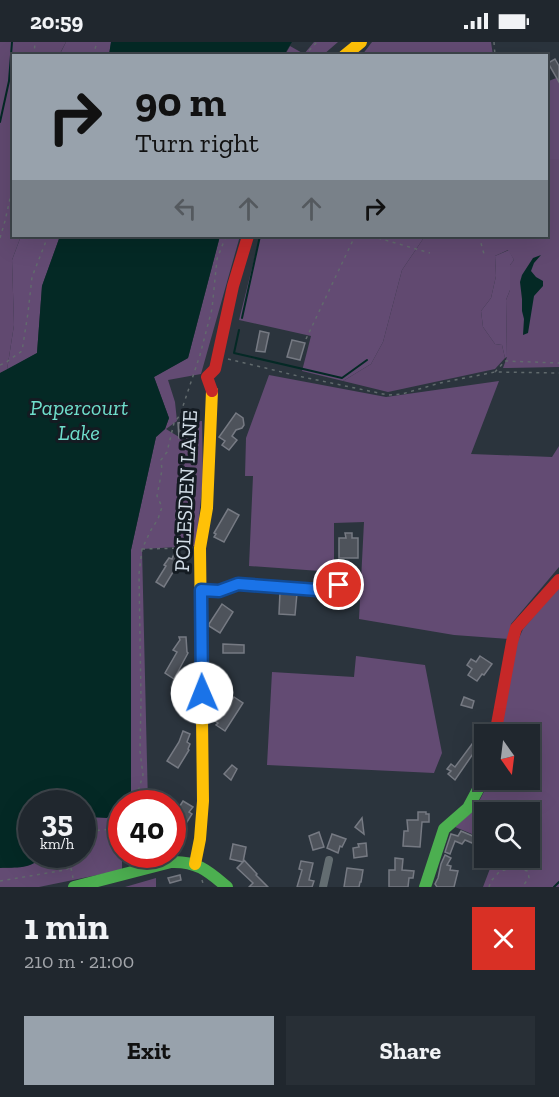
<!DOCTYPE html>
<meta charset="utf-8">
<style>
:root{--surface:#20272e;--page:#282f36;--text:#f1f3f6;--muted:#a2a5aa;--line:#3d444a;--accent:#98a2ac}
body{margin:0;font-family:"Zilla Slab",serif;background:var(--page);color:var(--text);height:100vh;display:flex;flex-direction:column;font-size:22px;white-space:nowrap}
*{box-sizing:border-box;margin:0}
p{font-size:20px;color:var(--muted)}
.icon{flex:none;width:33px;height:33px;fill:none;stroke:currentColor;stroke-width:2;stroke-linecap:round;stroke-linejoin:round}
.map{position:relative;height:845px;overflow:hidden}
.details{display:flex;flex-direction:column;background:var(--surface);flex:1}
.details>*{flex:none}
.banner{position:absolute;left:12px;top:12px;width:536px;height:183px;border-radius:0px;box-shadow:0 6px 24px #0002,0 0 0 2px var(--line);background:#98a2ac;color:#111;overflow:hidden}
.needle{width:39px;rotate:166deg}
.fabs{position:absolute;left:474px;top:682px;display:grid;gap:12px}
.fabs a{display:grid;place-items:center;width:66px;height:66px;border-radius:0px;background:var(--surface);box-shadow:0 6px 24px #0002,0 0 0 2px var(--line);font-size:30px}
.speed{position:absolute;left:18px;top:748px;display:flex;gap:12px;font-size:30px;font-weight:700;text-align:center}
.speed>*{display:grid;place-content:center;width:78px;height:78px;border-radius:50%;background:var(--surface);box-shadow:0 6px 24px #0002,0 0 0 2px var(--line);line-height:1}
.speed small{font-size:15px;font-weight:400}
.speed .limit{border:9px solid #d22;background:#fff;color:#111}
.pin{position:absolute;display:grid;place-items:center;width:51px;height:51px;color:#fff;margin:-26px;border:3px solid #fff;border-radius:50%;box-shadow:0 2px 6px #0007}
.me{position:absolute;width:66px;margin:-33px;rotate:359deg;stroke-linejoin:round;filter:drop-shadow(0 0 4px #0008)}
.turn{display:flex;align-items:center;gap:21px;height:126px;padding:0 24px;font-size:27px}
.turn .icon{width:78px;height:78px;stroke-width:2.5}
.turn b{display:block;font-size:42px;line-height:51px}
.lanes{display:flex;align-items:center;height:57px;padding:0 24px;background:#0003;justify-content:center;gap:30px;direction:ltr}
.lanes .off{opacity:.35}
.round{display:grid;place-items:center;flex:none;width:63px;height:63px;border-radius:0px;background:var(--page)}
.overview{display:flex;align-items:center;justify-content:space-between;height:102px;padding:0 24px}
h1{font-size:36px;font-weight:800;line-height:45px}
.action{display:flex;gap:12px;margin-top:auto;padding:12px 24px}
.action a{flex:1;height:69px;border-radius:0px;background:var(--accent);color:#111;font-size:24px;font-weight:800;line-height:69px;text-align:center}
.action a+a{background:var(--page);color:var(--text)}
.status{display:flex;justify-content:space-between;align-items:center;height:42px;padding:0 30px;background:var(--surface);direction:ltr}
.status svg{height:16px;fill:currentColor}
.map>svg:first-child{display:block}
.green{fill:#634b73}
.forest{fill:#614970}
.water{fill:#042925}
.lines{fill:none;stroke-linecap:round;stroke-linejoin:round}
.stream{stroke:#042925;stroke-width:2}
.building{fill:#4e535b;stroke:#767a83;stroke-width:1.5}
.path{stroke:#616a6d;stroke-width:1.5;stroke-dasharray:3 4.5;stroke-linecap:butt}
.lane{stroke:#636d71;stroke-width:4}
.street{stroke:#636d71;stroke-width:8}
.fast{stroke:#4caf50;stroke-width:12}
.slow{stroke:#ffc107;stroke-width:12}
.jam{stroke:#c62828;stroke-width:12}
.route-casing{stroke:#114b97;stroke-width:15}
.route{stroke:#1a73e8;stroke-width:10}
.labels{text-anchor:middle;stroke-width:6;stroke-linejoin:round;paint-order:stroke}
.street-label{font-size:21px;fill:#d2dde7;stroke:#141b22}
.water-label{font-size:22px;font-style:italic;fill:#6fdfcc;stroke:#141b22}
</style>
<div class="status"><b>20:59</b><svg viewBox="0 0 49 12"><path d="M0 12V9h3v3zM5 12V6h3v6zM10 12V3h3v9zM15 12V0h3v12zM26 1h20v11H26zM47 4h2v5h-2z"/></svg></div>
<div class="map">
<svg width="559" height="845" viewBox="0 0 559 845">
<rect width="100%" height="100%" fill="#2b343d"/>
<g class="green">
<polygon points="66,0 111,0 109,13 59,14"/>
<polygon points="314,0 338,0 323,13 285,13 290,4 304,12"/>
<polygon points="372,0 491,0 493,13 362,13"/>
<polygon points="559,35 559,117 550,117 546,119 546,40"/>
<polygon points="21,194 60,194 42,244 37,311 7,328 14,283 12,218"/>
<path d="M220 194H240L201 332 168 338 175 360 177 379 166 387 179 395H186L185 380 202 379 203 437 196 504 142 507 148 762H122V828L39 845H0V826C15 825 33 827 42 813H82L83 780 87 775 131 751V508L156 395 165 387 169 376 154 335 188 316Z"/>
<polygon points="260,194 425,194 402,228 383,300 371,322 343,339 302,329 311,294 239,278"/>
<polygon points="509,208 514,218 510,223 510,248 506,258 507,315 505,316 502,303 495,302 483,285 481,269 491,256 496,234 495,214"/>
<polygon points="269,333 386,355 499,339 471,412 552,415 559,404 559,525 511,582 509,597 454,593 359,577 364,480 334,481 334,530 249,524 253,434 245,434 246,396"/>
<polygon points="559,545 559,845 483,845 494,816 530,816 530,771 484,771 484,797 455,785 475,767 490,738 530,738 530,693 500,693 516,603 523,587"/>
<polygon points="356,614 425,623 442,711 434,731 267,723 272,630 354,635"/>
<polygon points="156,836 156,845 125,845"/>
</g>
<g class="forest">
<polygon points="0,0 66,0 59,13 14,14 14,194 21,194 12,218 14,283 7,328 0,331"/>
<polygon points="550,117 559,117 559,325 503,326 507,315 506,258 510,248 510,223 514,218 508,208 495,214 496,234 491,256 481,269 483,285 495,302 502,303 505,316 495,327 388,350 343,339 371,322 383,300 402,228 425,194 546,194 546,119"/>
</g>
<g class="water">
<polygon points="111,0 292,0 284,13 109,13"/>
<path d="M60 194H220L188 316 154 335 169 376 165 387 156 395 131 508V751L107 776 87 775 83 780 82 762H32V813H42C33 828 15 825 0 826V331L37 311 42 244Z"/>
<polygon points="541,213 534,221 531,229 536,235 543,239 543,244 534,254 528,291 523,293 524,277 522,269 522,257 520,240 522,233 533,216"/>
</g>
<g class="lines">
<g class="stream">
<polyline points="0,80 9,39 12,0"/>
<polyline points="242,276 260,194"/>
<polyline points="239,288 234,311 342,336 367,318"/>
<polyline points="554,845 559,840"/>
</g>
</g>
<g class="building">
<polygon points="555,17 559,24 559,40 548,21"/>
<polygon points="260,289 269,291 265,310 256,309"/>
<polygon points="292,298 305,301 300,318 287,315"/>
<polygon points="236,371 243,376 244,383 242,386 236,388 232,394 237,398 229,408 222,403 225,399 219,395"/>
<polygon points="185,380 186,395 179,396 178,381"/>
<polygon points="228,467 239,473 224,500 214,495 216,492 214,491"/>
<polygon points="345,491 352,491 352,496 358,496 358,516 339,516 339,496 346,496"/>
<polygon points="174,512 181,517 164,545 156,540 166,524 164,523 169,516 172,517"/>
<polygon points="280,550 297,551 295,573 279,572"/>
<polygon points="222,562 233,570 220,591 209,584 209,582"/>
<polygon points="179,595 186,595 187,610 188,611 174,637 165,631 177,610 173,608 180,598"/>
<polygon points="223,602 244,603 244,611 223,611"/>
<polygon points="480,614 492,622 484,633 482,632 477,639 468,633 472,627 467,623 471,617 476,620"/>
<polygon points="234,655 243,661 225,689 216,683 218,681 215,679 228,658 230,660"/>
<polygon points="464,655 474,659 472,666 461,663"/>
<polygon points="183,689 190,692 187,700 190,702 188,707 189,708 178,726 167,719 179,700"/>
<polygon points="472,702 477,706 455,738 448,732 451,729 447,727 451,722 455,725"/>
<polygon points="232,723 237,727 231,738 224,732"/>
<polygon points="183,759 193,765 189,770 192,772 187,780 178,773 180,769 178,767"/>
<polygon points="418,770 426,770 426,772 429,772 429,780 422,780 420,805 403,804 404,789 408,789 407,778 418,778"/>
<polygon points="362,776 364,792 355,785"/>
<polygon points="461,789 475,795 472,801 465,798 462,802 455,799 450,812 445,810 451,792 458,794"/>
<polygon points="319,790 324,805 313,808 309,794"/>
<polygon points="332,792 346,797 342,805 340,804 338,811 327,806"/>
<polygon points="366,801 367,814 354,816 353,806 359,805 358,802"/>
<polygon points="233,802 246,805 243,820 244,818 257,832 256,833 268,845 249,845 253,841 237,826 243,820 230,817"/>
<polygon points="445,813 451,816 447,823 451,824 450,828 458,829 454,845 437,845 435,842 438,836 441,822"/>
<polygon points="395,816 403,817 402,828 414,829 413,836 409,836 408,845 389,845 389,828 395,828"/>
<polygon points="301,819 313,821 309,838 314,839 312,845 297,845 302,828 299,827"/>
<polygon points="347,826 363,828 361,840 360,840 359,845 344,845"/>
<polygon points="180,833 181,838 170,841 168,836"/>
</g>
<g class="lines">
<g class="path">
<polyline points="494,0 495,14"/>
<polyline points="34,14 35,0"/>
<polyline points="93,14 97,0"/>
<polyline points="304,14 317,0"/>
<polyline points="371,194 430,211"/>
<polyline points="479,194 484,212"/>
<polyline points="0,196 5,179 14,139"/>
<polyline points="306,297 355,194"/>
<polyline points="228,317 298,334 388,353 402,352 440,341 495,330 559,331"/>
<polyline points="0,323 5,321 22,309 28,271 32,235 48,194"/>
<polyline points="495,330 505,319 559,321"/>
<polyline points="142,507 189,506"/>
<polyline points="132,762 137,753 143,733 140,709 141,657 139,532 142,507 151,488 158,477 162,465 157,454 162,428 161,418 167,410 174,381 180,373 200,313 212,267 217,217 226,194"/>
<polyline points="82,790 112,787 122,774"/>
<polyline points="71,826 73,836"/>
<polyline points="202,838 204,845"/>
<polyline points="0,839 65,828 71,825 75,813"/>
<polyline points="489,845 491,839 500,829 515,826 528,829 529,836 522,845"/>
</g>
<polyline class="lane" points="201,548 219,549 238,542 334,548 339,543 341,527"/>
<polyline class="street" points="323,845 329,818"/>
<g class="fast">
<path d="M74 845 171 820C197 819 208 829 227 845"/>
<polyline points="425,845 444,787 468,766 484,736"/>
</g>
<g class="slow">
<polyline points="344,14 361,0"/>
<polyline points="195,822 200,797 203,759 200,506 207,466 212,349"/>
</g>
<g class="jam">
<polyline points="212,349 207,335 215,327 233,244 248,194"/>
<polyline points="495,693 512,600 516,586 559,538"/>
</g>
</g>
<g class="lines">
<defs>
<polyline id="route" points="202,651 201,548 219,549 238,542 330,549 337,546 339,543"/>
</defs>
<use href="#route" class="route-casing"/>
<use href="#route" class="route"/>
</g>
<g class="labels">
<g class="street-label">
<text transform="translate(186 449) rotate(-87)" y="7">POLESDEN LANE</text>
</g>
<g class="water-label">
<text x="79" y="373">Papercourt<tspan x="79" dy="25">Lake</tspan></text>
</g>
</g>
</svg>
<div class="fabs">
<a><svg class="needle" viewBox="-14 -14 28 28"><path d="M0-13l5 13h-10z" fill="#e53935"/><path d="M0 13l5-13h-10z" fill="#a2a5aa"/></svg></a>
<a><svg class="icon" aria-label="search" viewBox="0 0 24 24"><circle cx="10" cy="10" r="6"/><path d="M15 15l6 6"/></svg></a>
</div>
<div class="speed"><div>35<small>km/h</small></div><div class="limit">40</div></div>
<div class="pin" style="left:339px;top:543px;background:#d93025"><svg class="icon" aria-label="arrive" viewBox="0 0 24 24"><path d="M6 21V4h12l-3 4 3 4H6"/></svg></div>
<svg class="me" style="left:202px;top:651px" viewBox="-20 -20 40 40"><circle r="19" fill="#fff"/><path d="M0-13L10 11 0 6-10 11z" fill="#1a73e8"/></svg>
<div class="banner">
<div class="turn"><svg class="icon" aria-label="right" viewBox="0 0 24 24"><path d="M7 20v-9h11M14 6l5 5-5 5"/></svg><div><b>90 m</b>Turn right</div></div>
<div class="lanes"><svg class="icon off" aria-label="left" viewBox="0 0 24 24"><path d="M17 20v-9H6M10 6l-5 5 5 5"/></svg><svg class="icon off" aria-label="ahead" viewBox="0 0 24 24"><path d="M12 20V5M6 11l6-6 6 6"/></svg><svg class="icon off" aria-label="ahead" viewBox="0 0 24 24"><path d="M12 20V5M6 11l6-6 6 6"/></svg><svg class="icon" aria-label="right" viewBox="0 0 24 24"><path d="M7 20v-9h11M14 6l5 5-5 5"/></svg></div>
</div>
</div>
<section class="details">
<div class="overview"><div><h1>1 min</h1><p>210 m · 21:00</p></div><a class="round" style="background:#d93025;color:#fff"><svg class="icon" aria-label="close" viewBox="0 0 24 24"><path d="M6 6l12 12M18 6L6 18"/></svg></a></div>
<div class="action"><a>Exit</a><a>Share</a></div>
</section>
